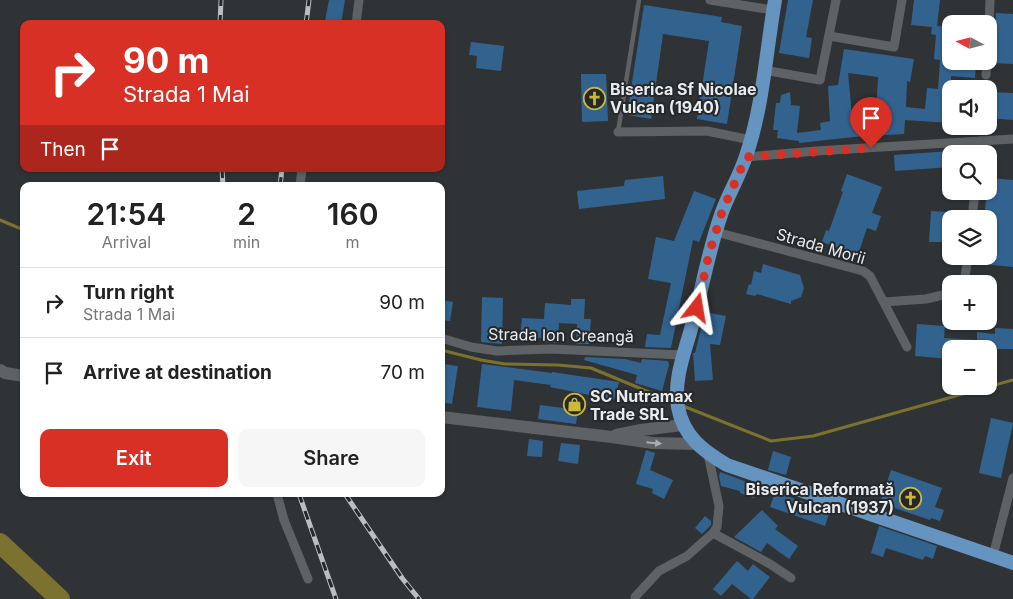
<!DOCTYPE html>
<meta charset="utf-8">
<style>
:root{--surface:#fff;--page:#f6f6f6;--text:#222;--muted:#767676;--line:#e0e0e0;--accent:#d93025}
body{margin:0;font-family:Inter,sans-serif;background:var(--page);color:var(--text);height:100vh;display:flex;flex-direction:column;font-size:19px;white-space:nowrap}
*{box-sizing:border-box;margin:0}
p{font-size:16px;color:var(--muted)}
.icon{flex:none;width:28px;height:28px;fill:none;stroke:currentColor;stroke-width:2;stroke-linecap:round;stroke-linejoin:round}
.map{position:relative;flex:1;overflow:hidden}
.sheet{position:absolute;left:20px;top:182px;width:425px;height:315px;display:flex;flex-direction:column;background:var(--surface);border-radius:10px;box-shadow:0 1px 4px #0004}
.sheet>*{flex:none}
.guide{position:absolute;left:20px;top:20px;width:425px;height:152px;border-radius:10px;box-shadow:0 1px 4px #0004;background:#d93025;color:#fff;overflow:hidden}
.needle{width:32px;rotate:277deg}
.fabs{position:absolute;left:942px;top:15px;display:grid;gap:10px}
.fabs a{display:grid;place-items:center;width:55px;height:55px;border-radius:10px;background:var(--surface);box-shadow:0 1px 4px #0004;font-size:25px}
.pin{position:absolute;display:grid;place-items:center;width:42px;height:42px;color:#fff;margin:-51px -21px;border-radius:50% 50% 50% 0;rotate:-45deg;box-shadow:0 0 5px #0007}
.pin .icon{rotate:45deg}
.me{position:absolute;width:55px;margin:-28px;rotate:14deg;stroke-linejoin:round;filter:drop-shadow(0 0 4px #0008)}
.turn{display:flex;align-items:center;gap:18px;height:105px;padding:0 20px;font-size:22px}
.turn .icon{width:65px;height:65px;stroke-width:2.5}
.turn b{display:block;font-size:35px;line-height:42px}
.then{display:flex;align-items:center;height:48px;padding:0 20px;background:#0003;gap:10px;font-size:19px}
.eta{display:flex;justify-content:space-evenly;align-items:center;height:85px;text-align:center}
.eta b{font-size:30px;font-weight:600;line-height:35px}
.primary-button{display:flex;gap:10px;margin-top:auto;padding:10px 20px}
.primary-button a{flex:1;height:58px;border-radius:10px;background:var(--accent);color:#fff;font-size:20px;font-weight:600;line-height:58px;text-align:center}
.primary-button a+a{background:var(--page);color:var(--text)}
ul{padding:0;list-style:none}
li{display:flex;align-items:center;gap:15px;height:70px;padding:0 20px;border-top:1px solid var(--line)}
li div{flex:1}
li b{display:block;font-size:19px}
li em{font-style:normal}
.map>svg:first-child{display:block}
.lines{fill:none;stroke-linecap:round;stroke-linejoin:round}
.stream{stroke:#7b722f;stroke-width:3}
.river{stroke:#7b722f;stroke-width:20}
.building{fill:#32638f;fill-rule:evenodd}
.service{stroke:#5f6265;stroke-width:4.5}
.minor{stroke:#5f6265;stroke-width:9}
.secondary{stroke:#5f6265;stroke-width:12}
.primary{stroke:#6494bf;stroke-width:14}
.rail-casing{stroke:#bbbdbf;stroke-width:5}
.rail{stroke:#26292c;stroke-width:3;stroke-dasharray:9;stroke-linecap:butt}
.oneway{fill:#abadaf}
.route{stroke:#d93025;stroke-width:9;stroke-dasharray:0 16.2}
.labels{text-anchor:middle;stroke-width:4;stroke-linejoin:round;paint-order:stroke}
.poi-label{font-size:16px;font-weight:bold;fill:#e9ebec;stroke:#26292c;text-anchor:start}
.street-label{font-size:16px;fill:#e9ebec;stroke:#26292c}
</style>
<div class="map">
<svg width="1013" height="599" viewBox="0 0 1013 599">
<rect width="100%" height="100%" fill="#303336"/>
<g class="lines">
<g class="stream">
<polyline points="0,220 24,230"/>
<polyline points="441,350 481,360 505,364 558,365 591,368 673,402"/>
<polyline points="683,406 771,441 813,436 1013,380"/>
</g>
<polyline class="river" points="0,543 60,599"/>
</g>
<g class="building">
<polygon points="329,0 345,0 341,24 325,21"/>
<polygon points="788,0 813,0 806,37 812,38 809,58 779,53"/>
<path d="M914 0H940L937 26 951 27V61H964V63L976 64 975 78 951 76V123L905 120 904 134 854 137 799 143V141L777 138 778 130H773L776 103H780L781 95 790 92 791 105 800 106 797 133 821 130 820 123 830 121 828 86 838 85 844 49 914 59 910 82 907 81 906 107 925 109 927 88 938 89 940 60 934 59 936 35 931 34 932 27 911 25ZM848 73 878 77 876 116H852Z"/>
<polygon points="644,5 722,17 721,22 742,26 727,124 697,119 709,41 663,34 651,119 627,115"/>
<polygon points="996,13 1013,14 1013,64 993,63"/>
<polygon points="471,42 504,46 501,71 476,68 477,56 469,55"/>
<polygon points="581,74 606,74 608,121 582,122"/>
<polygon points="989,92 1013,93 1013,120 989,118"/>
<polygon points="951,151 951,167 895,171 894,155"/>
<polygon points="847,174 882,187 872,213 881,216 876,231 867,228 858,255 822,242 826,230 829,231 843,192 841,191"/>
<polygon points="663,176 665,199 579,209 577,191 624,186 625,180"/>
<polygon points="989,178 1013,180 1013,267 973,263 974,256 989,256 989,219 984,219 987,191 989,191"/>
<polygon points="694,191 716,199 699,242 693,240 671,348 645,347 647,334 660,335 671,283 648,279 656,237 674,241"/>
<polygon points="931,211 948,212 947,242 929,242"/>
<polygon points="763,264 800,275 804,288 801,297 791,301 791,304 757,294 755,296 746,294 749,284 751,285 754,271 761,273"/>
<polygon points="482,297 503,298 502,344 481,342"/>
<polygon points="571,299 585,299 584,319 591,319 589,344 576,344 577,324 559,323 558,343 542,342 543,338 520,337 522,318 544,319 545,303 571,305"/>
<polygon points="441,300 453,302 450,321 441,320"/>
<polygon points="705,312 726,316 720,345 710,344 713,380 695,381 693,353 695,353"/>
<polygon points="917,324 945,326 944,338 977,340 977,332 995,334 995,328 1013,329 1013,349 951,349 951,359 915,356"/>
<polygon points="585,357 625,359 641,363 642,359 668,361 669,365 662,391 635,383 637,375 584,360"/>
<polygon points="444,364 458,366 452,404 441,402 441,385"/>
<polygon points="482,364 552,373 552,372 619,382 614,400 550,387 551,385 514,380 511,411 477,407"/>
<polygon points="540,405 578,410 576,424 538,419"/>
<polygon points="991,418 1013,423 1001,478 979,473"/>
<polygon points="529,439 543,441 542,457 527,456"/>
<polygon points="561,443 580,445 578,464 558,461"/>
<polygon points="646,450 655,453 650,470 673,480 664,499 652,493 653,489 636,484"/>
<polygon points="773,451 791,457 786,475 768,470"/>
<polygon points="891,470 942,488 935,507 944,510 940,521 931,518 930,520 880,503"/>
<polygon points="720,472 758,486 754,498 740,493 740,491 721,486 719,476"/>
<polygon points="775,492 830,511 825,526 770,507"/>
<polygon points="762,510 778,526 775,529 798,546 789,559 767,543 761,552 734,537"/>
<polygon points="705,516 711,521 711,525 702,534 695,528"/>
<polygon points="879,526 937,546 933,559 925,556 923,560 886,548 883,557 871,553"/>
<polygon points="737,561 748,571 753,564 770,577 753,599 751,599 732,584 721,596 713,589"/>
</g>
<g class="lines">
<polyline class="service" points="618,132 639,0"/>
<g class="minor">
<polyline points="710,0 773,10"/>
<polyline points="356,24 359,0"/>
<polyline points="989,26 990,0"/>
<polyline points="829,36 894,47 902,0"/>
<polyline points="764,70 820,80 836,0"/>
<polyline points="986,75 987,61"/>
<polyline points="618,132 707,131 751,140"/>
<polyline points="979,154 981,141"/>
<polyline points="746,157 816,151 1013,139"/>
<polyline points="300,186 302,169"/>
<polyline points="972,219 975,191"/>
<polyline points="716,232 863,271 870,276 907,347"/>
<polyline points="964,284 968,256"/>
<polyline points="884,302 926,299 951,293"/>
<polyline points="441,338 471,347 497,351 551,349 682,355"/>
<polyline points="277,494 284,520 308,579"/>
<polyline points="713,533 770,564 791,578"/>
<polyline points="993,556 1013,478"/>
<polyline points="635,597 659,571 687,556 713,533 717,527 719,506 708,454"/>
</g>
<g class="secondary">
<polyline points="0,370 5,373 24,376"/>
<polyline points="441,417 612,437 653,443 696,444"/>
<polyline points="616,435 641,430 683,425"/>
</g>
<path class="primary" d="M775 0C766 52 763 107 746 156 740 175 729 193 722 212 709 248 703 285 693 322 686 349 673 378 678 407 683 436 703 451 727 465L1013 563"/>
<defs>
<g id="rail">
<polyline points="220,24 221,0"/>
<polyline points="306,24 309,0"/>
<polyline points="222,169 223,186"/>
<polyline points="280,186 282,169"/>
<polyline points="299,494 336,599"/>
<polyline points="345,494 402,578 419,599"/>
</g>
</defs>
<use href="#rail" class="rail-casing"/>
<use href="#rail" class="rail"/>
</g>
<defs><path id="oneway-solid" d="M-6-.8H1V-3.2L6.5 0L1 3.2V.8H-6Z" transform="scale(1.25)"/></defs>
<use class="oneway" href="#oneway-solid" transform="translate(654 443) rotate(6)"/>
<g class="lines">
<polyline class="route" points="697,308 709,254 722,212 746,157 871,148"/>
</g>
<defs>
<symbol id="church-ring" viewBox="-11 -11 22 22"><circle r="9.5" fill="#26292c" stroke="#cbba39" stroke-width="1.5"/><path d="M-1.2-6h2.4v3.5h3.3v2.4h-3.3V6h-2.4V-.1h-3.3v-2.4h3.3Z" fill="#cbba39"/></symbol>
<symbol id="shop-ring" viewBox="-11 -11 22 22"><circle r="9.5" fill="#26292c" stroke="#cbba39" stroke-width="1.5"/><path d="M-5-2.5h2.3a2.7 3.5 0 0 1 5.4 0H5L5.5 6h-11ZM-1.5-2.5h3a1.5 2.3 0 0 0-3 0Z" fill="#cbba39"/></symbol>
</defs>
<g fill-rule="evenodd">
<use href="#church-ring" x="582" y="86" width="25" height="25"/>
<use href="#shop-ring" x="562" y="392" width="25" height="25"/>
<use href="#church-ring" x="898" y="486" width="25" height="25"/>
</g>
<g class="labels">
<g class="poi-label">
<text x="610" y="95">Biserica Sf Nicolae<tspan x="610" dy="18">Vulcan (1940)</tspan></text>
<text x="590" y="402">SC Nutramax<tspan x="590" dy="18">Trade SRL</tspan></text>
<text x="894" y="495" text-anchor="end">Biserica Reformată<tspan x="894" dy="18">Vulcan (1937)</tspan></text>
</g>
<g class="street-label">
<text transform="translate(821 246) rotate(16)" y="6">Strada Morii</text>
<text transform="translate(561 335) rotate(1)" y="6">Strada Ion Creangă</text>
</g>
</g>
</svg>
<div class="fabs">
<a><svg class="needle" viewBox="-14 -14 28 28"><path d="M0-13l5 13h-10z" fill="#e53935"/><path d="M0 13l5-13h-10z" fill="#767676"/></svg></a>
<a><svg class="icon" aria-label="sound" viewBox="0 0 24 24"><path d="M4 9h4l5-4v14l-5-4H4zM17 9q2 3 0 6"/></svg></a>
<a><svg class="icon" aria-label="search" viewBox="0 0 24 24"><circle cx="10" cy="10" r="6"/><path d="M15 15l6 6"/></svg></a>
<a><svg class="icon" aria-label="layers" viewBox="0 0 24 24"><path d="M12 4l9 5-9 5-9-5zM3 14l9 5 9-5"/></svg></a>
<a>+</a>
<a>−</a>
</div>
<div class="pin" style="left:871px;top:148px;background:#d93025"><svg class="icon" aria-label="arrive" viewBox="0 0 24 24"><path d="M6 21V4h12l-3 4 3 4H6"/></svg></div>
<svg class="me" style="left:697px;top:308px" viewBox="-20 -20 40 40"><path d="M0-17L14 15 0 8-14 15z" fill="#d93025" stroke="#fff" stroke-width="4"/></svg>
<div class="guide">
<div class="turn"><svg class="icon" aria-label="right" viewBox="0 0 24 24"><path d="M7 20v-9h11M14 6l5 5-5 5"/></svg><div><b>90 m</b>Strada 1 Mai</div></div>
<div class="then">Then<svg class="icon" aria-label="arrive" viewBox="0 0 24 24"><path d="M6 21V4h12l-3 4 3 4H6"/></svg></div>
</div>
<section class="sheet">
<div class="eta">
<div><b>21:54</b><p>Arrival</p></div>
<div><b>2</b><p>min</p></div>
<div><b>160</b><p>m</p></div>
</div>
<ul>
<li><svg class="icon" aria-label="right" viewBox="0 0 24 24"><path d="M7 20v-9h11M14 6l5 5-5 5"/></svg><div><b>Turn right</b><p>Strada 1 Mai</p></div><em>90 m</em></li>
<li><svg class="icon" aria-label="arrive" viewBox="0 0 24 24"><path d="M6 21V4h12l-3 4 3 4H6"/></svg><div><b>Arrive at destination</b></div><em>70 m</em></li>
</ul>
<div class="primary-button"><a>Exit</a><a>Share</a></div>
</section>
</div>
